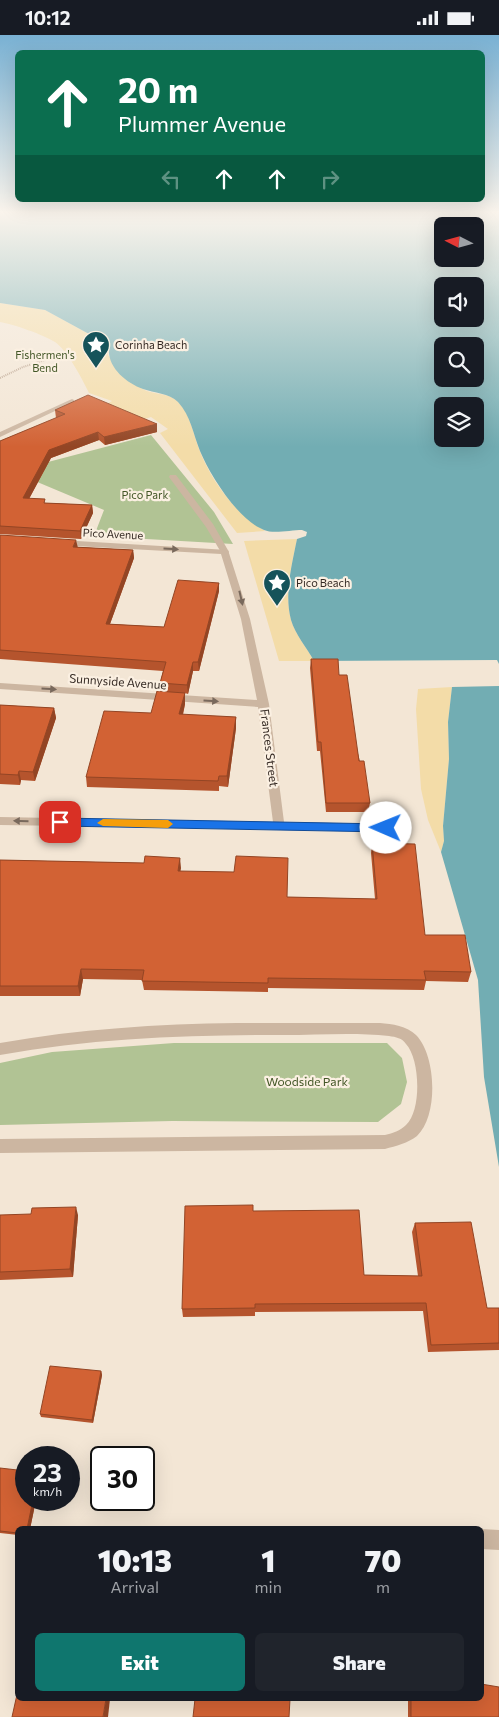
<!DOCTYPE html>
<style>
:root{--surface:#171b24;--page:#20242c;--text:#f1f3f6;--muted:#9ea1a6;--accent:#0f766e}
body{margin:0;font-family:Commissioner,sans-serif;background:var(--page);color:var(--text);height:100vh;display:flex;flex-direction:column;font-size:19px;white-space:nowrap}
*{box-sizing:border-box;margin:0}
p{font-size:16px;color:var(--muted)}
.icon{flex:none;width:28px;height:28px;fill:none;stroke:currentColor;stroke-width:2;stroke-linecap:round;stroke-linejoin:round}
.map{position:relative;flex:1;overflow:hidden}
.side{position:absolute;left:15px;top:1491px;width:469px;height:175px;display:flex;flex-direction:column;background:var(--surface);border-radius:8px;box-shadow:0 5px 20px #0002}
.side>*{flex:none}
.banner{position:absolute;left:15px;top:15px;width:470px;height:152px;border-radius:8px;box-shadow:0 5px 20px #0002;background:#0b6e4f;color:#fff;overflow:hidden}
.needle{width:32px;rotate:276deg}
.fabs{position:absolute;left:434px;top:182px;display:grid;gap:10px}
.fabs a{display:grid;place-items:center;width:50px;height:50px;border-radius:8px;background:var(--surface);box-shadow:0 5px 20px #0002;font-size:25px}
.speed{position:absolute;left:15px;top:1411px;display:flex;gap:10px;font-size:25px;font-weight:700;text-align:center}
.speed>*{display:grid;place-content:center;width:65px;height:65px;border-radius:50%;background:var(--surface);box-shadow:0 5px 20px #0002;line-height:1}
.speed small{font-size:12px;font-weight:400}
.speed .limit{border:2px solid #111;border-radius:8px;background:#fff;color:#111}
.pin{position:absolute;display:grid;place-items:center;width:42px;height:42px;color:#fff;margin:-21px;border-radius:10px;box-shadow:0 2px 8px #0006}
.me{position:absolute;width:55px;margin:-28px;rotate:271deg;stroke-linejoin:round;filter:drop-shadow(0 0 4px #0008)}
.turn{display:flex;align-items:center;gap:18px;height:105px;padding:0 20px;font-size:22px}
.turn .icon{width:65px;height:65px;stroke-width:2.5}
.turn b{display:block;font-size:35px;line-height:42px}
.lanes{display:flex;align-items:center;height:48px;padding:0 20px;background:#0003;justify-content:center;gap:25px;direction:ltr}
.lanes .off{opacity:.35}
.eta{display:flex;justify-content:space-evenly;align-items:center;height:85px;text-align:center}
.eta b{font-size:30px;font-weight:800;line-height:35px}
.cta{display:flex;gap:10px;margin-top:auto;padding:10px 20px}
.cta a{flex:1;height:58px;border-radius:8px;background:var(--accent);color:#fff;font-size:20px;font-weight:800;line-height:58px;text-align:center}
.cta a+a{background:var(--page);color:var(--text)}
.status{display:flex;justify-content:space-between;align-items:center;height:35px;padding:0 25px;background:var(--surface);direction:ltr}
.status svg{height:14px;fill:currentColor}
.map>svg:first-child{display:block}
.green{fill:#b1c394}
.sand{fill:#f3dca8}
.water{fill:#72adb3;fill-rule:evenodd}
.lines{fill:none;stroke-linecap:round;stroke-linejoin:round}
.path{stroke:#b8a08b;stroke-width:2;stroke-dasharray:1 1;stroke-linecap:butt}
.lane{fill:#ccb6a1;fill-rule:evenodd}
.street{fill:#ccb6a1;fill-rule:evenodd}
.wall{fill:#b5542d}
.shaded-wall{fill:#934524}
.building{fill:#d26234;stroke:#934524}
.oneway{fill:#79695c}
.route{fill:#1a73e8;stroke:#114b97}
.slow{fill:#f59e0b}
.labels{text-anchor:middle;stroke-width:4.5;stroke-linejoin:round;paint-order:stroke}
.far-poi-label{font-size:11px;fill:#352a24;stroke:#fbf0e2;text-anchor:start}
.far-park-label{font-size:11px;fill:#425626;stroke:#fbf0e2}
.far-street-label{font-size:11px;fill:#352a24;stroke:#fbf0e2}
.street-label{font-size:12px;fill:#352a24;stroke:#fbf0e2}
.park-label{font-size:12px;fill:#425626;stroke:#fbf0e2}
</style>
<div class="status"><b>10:12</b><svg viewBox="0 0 49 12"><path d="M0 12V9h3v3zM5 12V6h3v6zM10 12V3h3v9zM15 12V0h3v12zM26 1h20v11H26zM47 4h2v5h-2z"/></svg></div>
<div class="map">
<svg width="499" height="1682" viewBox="0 0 499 1682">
<rect width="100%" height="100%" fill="#f3e6d5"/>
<g class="green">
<polygon points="151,400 214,477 233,509 94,501 104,475 23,441 29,432"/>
<polygon points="174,1008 387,1008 402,1023 407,1047 401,1069 378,1087 172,1086 0,1090 0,1028 52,1017"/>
</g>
<g class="sand">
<path d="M0 268 45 275 100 305 109 313 108 320C118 331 129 345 141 353 151 360 166 357 176 365 190 377 193 398 199 414 211 446 235 478 265 496L237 498 160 398 168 394 151 382 142 385 105 370 112 366 89 358C83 345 67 315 55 307 44 300 13 289 0 287Z"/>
<path d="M297 504C292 529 284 559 291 585 295 599 307 613 314 626H279L244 506Z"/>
<polygon points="452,652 448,687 449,724 443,791 444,806 441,817 428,785 421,754 416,674 418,654"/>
</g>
<g class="water">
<path d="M0 177H499V629L497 625 314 626C307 613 295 599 291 585 284 559 292 529 297 504L306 501 307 497 302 495C291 495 273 499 264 495 238 485 210 440 200 416 193 399 191 381 178 367 169 358 154 358 143 354 126 348 107 332 109 313L100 305 45 275 0 268ZM442 191H475V224H442ZM442 251H475V284H442ZM442 311H475V344H442ZM442 371H475V404H442Z"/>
<polygon points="499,651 499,1132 484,1042 478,945 441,817 444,806 443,791 449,724 448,687 452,652"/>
</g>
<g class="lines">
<polyline class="path" points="0,343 23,332 64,319"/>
<g class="lane">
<polygon points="170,440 176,440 213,489 229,517 228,519 222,519 206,492 169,442"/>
<polygon points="481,1494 499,1495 499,1515 481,1514"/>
</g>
<g class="street">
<polygon points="72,364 74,365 74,367 0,402 0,397"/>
<polygon points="60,505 228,515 250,584 269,669 284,787 403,789 407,790 409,793 407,796 0,790 0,782 273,787 258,672 0,654 0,648 257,665 241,584 221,519 57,510 57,506"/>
<path d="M237 988H380C392 989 407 991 416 1000 436 1020 439 1080 417 1101 408 1108 396 1111 385 1114L0 1118V1104L385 1100C393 1098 400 1096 406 1090 422 1075 420 1024 406 1009 402 1003 396 1002 389 1001 354 997 318 1000 283 1000 188 1000 94 1003 0 1020V1008C79 994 157 989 237 988Z"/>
</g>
</g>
<g class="wall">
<polygon points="55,375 157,389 157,397 105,410 99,405 51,423 29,464 46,468 92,470 93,478 81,504 0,499 0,406 56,383"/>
<polygon points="0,500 77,512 133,515 134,523 110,589 164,592 219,548 219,556 199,636 193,636 188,659 185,658 185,669 183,680 236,682 236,693 228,752 219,751 219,756 87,752 86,742 151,678 161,657 160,648 163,636 0,624"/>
<polygon points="311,624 339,640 370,768 368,777 326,777 320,716 317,716 310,633"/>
<polygon points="0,670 54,673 56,683 35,746 21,745 20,750 0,749"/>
<polygon points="372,808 425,900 471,937 468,947 426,946 424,955 268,953 268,957 144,955 142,945 83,944 80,961 0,961 0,825 144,828 180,823 180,836 287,862 375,864 371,818"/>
<polygon points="253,1176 364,1240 418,1241 412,1197 415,1188 487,1273 499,1273 499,1315 428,1317 423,1276 255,1277 255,1281 183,1282 182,1274"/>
<polygon points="0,1180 78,1180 73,1242 0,1245"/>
<polygon points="101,1336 102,1340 93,1388 41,1382 40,1379"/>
<polygon points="0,1433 26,1465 36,1465 30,1494 18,1494 18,1500 0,1498"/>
<polygon points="408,1664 481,1664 499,1682 408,1682"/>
</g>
<g class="shaded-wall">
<polygon points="157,389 157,397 105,410 104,402"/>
<polygon points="98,397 99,405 51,423 25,471 23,463 49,415"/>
<polygon points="92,470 93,478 81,504 80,496"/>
<polygon points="76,505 78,513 73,512"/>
<polygon points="133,515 134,523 107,597 106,589"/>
<polygon points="219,548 219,556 199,636 198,627"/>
<polygon points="193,627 193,636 188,659 187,650"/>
<polygon points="185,658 185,669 180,690 179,679"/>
<polygon points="54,673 56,683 35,746 33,737"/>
<polygon points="236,682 236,693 228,752 227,741"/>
<polygon points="19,736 21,745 20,750 18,740"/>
<polygon points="180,823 181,833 179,846 178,836"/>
<polygon points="81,934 83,944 80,961 78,951"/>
<polygon points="76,1172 78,1180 73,1242 70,1234"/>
<polygon points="101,1336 102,1340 93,1388 92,1385"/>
<polygon points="33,1465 36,1465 30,1494 27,1494"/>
<polygon points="106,1664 110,1664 108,1682 103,1682"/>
</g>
<g class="building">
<polygon points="88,360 157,389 104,402 98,397 49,415 23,463 45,464 44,468 92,470 80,496 0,491 0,406 65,379 55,375"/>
<polygon points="0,500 76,505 73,512 133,515 106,589 164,592 178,545 219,548 198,627 193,627 187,650 160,648 166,627 0,615"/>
<polygon points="311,624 338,624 339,640 347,640 359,726 364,726 370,768 326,768 321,707 318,707"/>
<polygon points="157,656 185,658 179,679 236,682 227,741 219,741 218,746 86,742 104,676 151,678"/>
<polygon points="0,670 54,673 33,737 19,736 18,740 0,739"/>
<polygon points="372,808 415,809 425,900 465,900 471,937 424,936 426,945 268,943 268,948 142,946 144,935 81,934 78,951 0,951 0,825 144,828 145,821 180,823 178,836 234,837 236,821 288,823 287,862 377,864"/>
<polygon points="253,1170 253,1176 359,1175 364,1240 422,1241 415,1188 471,1187 487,1273 499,1273 499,1308 431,1310 426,1268 255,1269 255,1273 182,1274 185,1171"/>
<polygon points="76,1172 70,1234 0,1237 0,1180 31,1179 32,1173"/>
<polygon points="50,1331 101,1336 92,1385 40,1379"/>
<polygon points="0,1433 26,1436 26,1465 33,1465 27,1494 18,1494 18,1498 0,1496"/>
<polygon points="481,1649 499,1652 499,1682 411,1682 411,1664 481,1664"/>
<polygon points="18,1655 18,1664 106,1664 103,1682 12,1682"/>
<polygon points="195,1664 290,1664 289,1682 193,1682"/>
</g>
<defs><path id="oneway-solid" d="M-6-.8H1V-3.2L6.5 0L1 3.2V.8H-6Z" transform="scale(1.25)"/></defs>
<g class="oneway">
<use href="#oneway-solid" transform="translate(171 514) rotate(3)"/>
<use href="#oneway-solid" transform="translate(241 563) rotate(77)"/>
<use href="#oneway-solid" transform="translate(49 654) rotate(4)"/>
<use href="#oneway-solid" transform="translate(211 666) rotate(4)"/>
<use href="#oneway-solid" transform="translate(21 786) rotate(-179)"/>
</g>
<linearGradient id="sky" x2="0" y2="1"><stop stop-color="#79b1d3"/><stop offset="0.43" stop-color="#faf4ec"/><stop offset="1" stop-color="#faf4ec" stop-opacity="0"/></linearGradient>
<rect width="499" height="412" fill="url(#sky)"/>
<polygon class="route" points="60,783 386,789 391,793 386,797 60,791 54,787"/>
<polygon class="slow" points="103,784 168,785 173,789 168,793 103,791 97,788"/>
<defs>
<symbol id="sight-pin" viewBox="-11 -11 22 30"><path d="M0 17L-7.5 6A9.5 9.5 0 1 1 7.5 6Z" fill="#16535a" stroke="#fbf0e2"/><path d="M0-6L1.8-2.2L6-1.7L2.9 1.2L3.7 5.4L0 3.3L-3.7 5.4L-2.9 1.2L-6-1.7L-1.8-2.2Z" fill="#fff"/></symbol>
</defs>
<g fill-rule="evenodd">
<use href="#sight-pin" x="80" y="294" width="32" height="43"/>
<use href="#sight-pin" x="261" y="532" width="32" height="43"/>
</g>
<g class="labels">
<g class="far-poi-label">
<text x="115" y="314">Corinha Beach</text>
<text x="296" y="552">Pico Beach</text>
</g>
<g class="far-park-label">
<text x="45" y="324">Fishermen's<tspan x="45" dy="13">Bend</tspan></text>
<text x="145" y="464">Pico Park</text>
</g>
<g class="far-street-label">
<text transform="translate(113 499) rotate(3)" y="4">Pico Avenue</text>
</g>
<g class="street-label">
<text transform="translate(118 647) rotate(4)" y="4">Sunnyside Avenue</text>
<text transform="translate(269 713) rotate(83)" y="4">Frances Street</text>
</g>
<g class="park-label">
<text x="307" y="1051">Woodside Park</text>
</g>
</g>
</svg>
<div class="fabs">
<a><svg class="needle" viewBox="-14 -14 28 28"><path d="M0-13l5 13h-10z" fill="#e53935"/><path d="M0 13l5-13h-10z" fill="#9ea1a6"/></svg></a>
<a><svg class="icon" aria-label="sound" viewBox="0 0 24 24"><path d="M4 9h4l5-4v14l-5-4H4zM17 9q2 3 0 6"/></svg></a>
<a><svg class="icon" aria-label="search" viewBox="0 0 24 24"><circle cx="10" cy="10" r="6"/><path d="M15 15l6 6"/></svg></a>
<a><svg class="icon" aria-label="layers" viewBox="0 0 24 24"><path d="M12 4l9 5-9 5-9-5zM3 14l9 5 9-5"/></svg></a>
</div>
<div class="speed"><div>23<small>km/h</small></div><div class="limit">30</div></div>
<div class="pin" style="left:60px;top:787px;background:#d93025"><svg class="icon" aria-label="arrive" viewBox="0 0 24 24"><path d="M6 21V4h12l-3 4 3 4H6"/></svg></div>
<svg class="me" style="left:386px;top:793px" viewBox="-20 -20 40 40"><circle r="19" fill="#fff"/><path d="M0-13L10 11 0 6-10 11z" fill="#1a73e8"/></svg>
<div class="banner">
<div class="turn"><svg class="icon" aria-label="ahead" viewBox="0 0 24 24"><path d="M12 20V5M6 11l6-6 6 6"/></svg><div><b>20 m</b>Plummer Avenue</div></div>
<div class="lanes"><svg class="icon off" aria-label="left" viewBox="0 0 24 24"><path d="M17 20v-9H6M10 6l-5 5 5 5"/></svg><svg class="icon" aria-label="ahead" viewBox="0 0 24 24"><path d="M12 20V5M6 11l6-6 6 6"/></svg><svg class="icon" aria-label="ahead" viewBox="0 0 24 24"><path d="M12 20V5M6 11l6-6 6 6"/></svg><svg class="icon off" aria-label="right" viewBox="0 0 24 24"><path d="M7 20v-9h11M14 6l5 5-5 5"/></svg></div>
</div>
<section class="side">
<div class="eta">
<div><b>10:13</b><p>Arrival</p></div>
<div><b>1</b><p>min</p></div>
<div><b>70</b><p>m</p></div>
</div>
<div class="cta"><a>Exit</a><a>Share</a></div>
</section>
</div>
